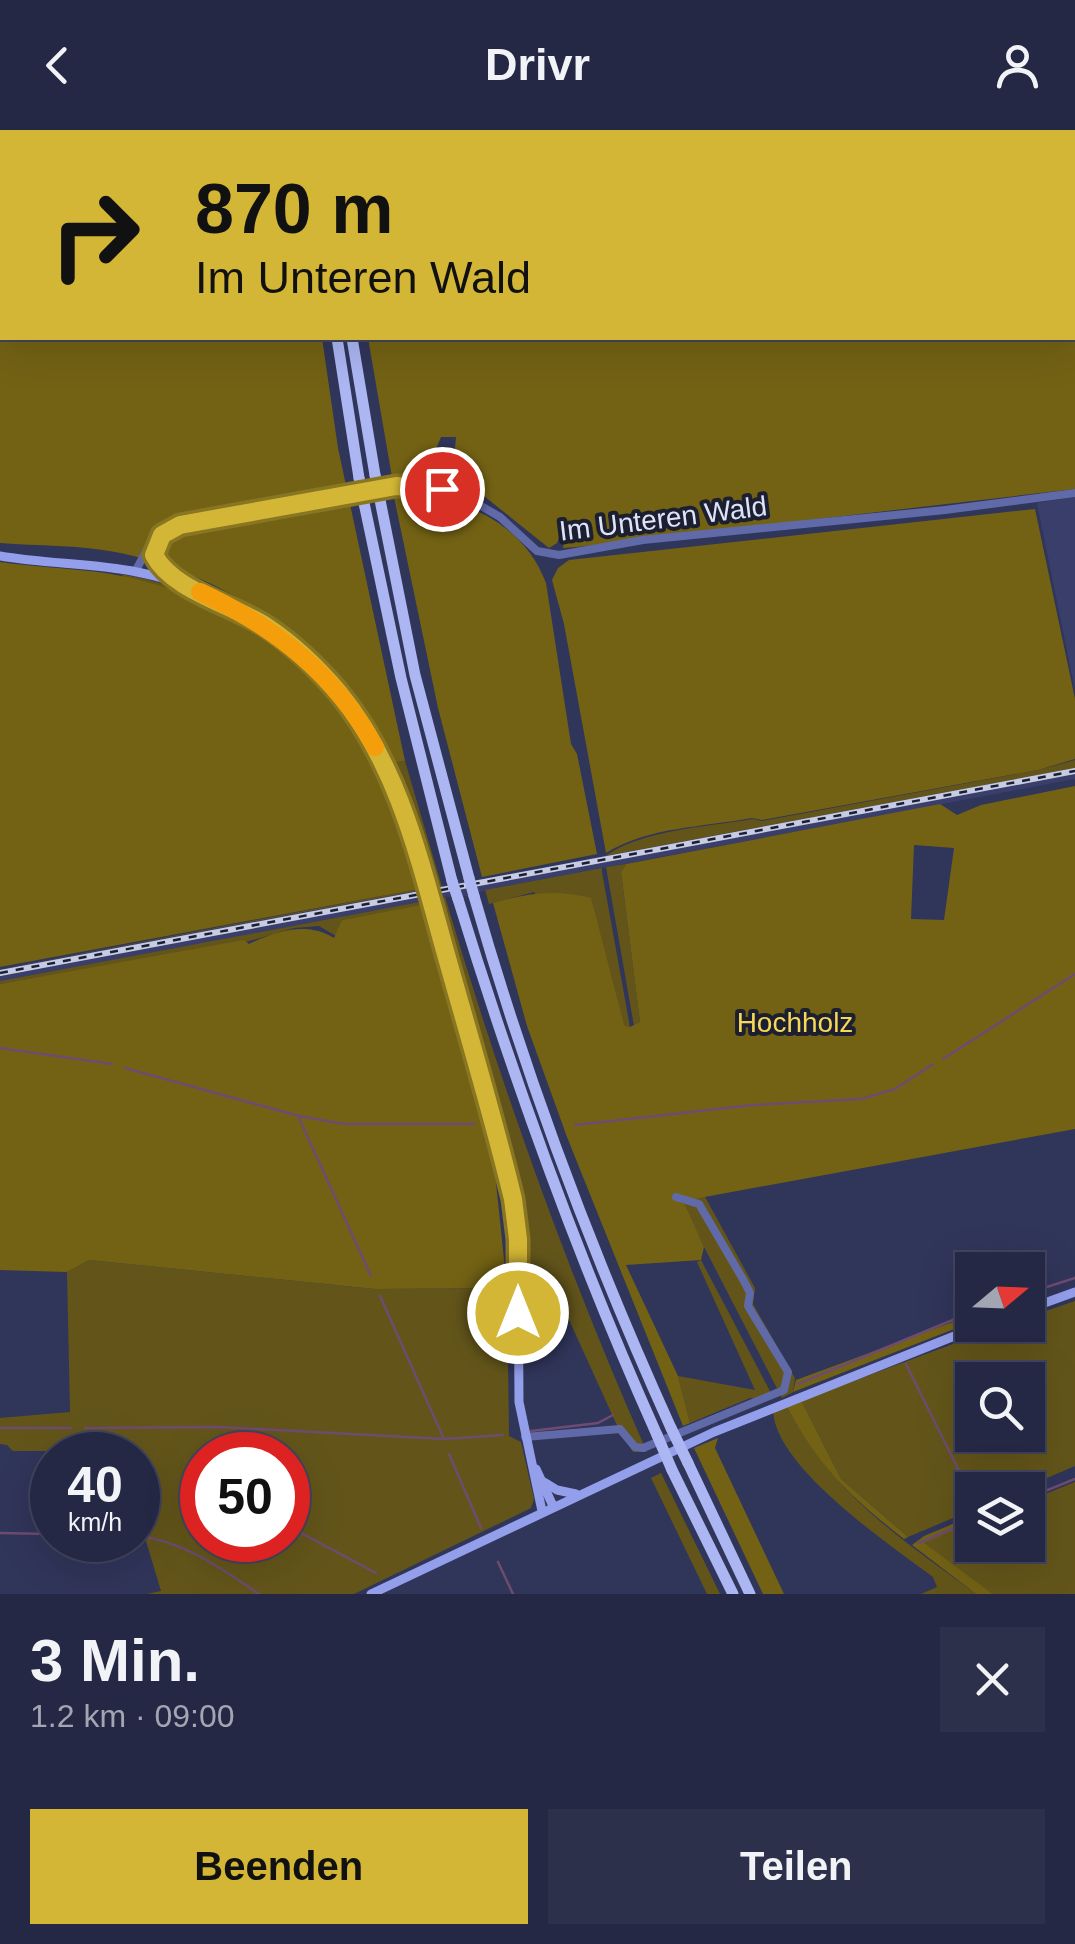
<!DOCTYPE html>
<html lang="de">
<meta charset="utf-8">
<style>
:root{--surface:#242844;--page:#2c304b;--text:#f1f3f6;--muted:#a3a6b2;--line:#41445d;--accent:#d3b635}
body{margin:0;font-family:Arial,sans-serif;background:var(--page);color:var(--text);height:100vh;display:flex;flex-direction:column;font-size:38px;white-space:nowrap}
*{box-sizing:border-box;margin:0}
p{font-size:32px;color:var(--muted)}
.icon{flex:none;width:55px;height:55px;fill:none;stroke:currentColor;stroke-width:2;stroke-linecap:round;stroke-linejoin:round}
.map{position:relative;height:1464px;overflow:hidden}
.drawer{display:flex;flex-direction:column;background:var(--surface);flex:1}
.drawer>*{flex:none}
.banner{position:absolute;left:0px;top:0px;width:1075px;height:210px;box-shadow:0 10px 40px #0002,0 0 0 2px var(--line);background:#d3b635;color:#111;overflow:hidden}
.needle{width:65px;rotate:71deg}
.fabs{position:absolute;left:955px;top:1122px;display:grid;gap:20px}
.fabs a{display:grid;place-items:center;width:90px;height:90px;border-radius:0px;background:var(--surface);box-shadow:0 10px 40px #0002,0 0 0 2px var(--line);font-size:50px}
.speed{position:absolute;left:30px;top:1302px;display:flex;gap:20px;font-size:50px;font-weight:700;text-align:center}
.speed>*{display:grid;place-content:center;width:130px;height:130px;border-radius:50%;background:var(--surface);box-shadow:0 10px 40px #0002,0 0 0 2px var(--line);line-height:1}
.speed small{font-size:25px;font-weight:400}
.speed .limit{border:15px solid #d22;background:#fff;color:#111}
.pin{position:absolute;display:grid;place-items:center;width:85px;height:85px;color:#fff;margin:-42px;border:5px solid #fff;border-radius:50%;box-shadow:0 2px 10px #0007}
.me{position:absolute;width:110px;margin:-55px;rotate:0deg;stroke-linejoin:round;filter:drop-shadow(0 0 8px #0008)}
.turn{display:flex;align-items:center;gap:35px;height:210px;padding:0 30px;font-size:45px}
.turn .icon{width:130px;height:130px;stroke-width:2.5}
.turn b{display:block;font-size:70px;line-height:85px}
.round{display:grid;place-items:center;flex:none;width:105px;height:105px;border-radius:0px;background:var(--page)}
.summary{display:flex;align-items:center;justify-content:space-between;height:170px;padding:0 30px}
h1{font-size:60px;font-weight:700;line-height:75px}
.cta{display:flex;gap:20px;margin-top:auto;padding:20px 30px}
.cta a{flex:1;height:115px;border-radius:0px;background:var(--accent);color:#111;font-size:40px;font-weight:700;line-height:115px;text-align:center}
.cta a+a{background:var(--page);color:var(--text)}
header{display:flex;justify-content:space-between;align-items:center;height:130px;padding:0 30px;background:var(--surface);font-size:45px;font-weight:700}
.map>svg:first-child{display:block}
.built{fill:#393f6a}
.green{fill:#63551a;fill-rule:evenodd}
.forest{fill:#736214;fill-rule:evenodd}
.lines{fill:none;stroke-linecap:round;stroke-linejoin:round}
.stream{stroke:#6e4c70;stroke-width:2.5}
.minor{stroke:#616aa9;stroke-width:8}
.major{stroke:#939feb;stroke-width:9}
.highway{stroke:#abb6f3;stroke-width:11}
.rail-casing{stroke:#c7cce4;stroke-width:6}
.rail{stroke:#1c1f2f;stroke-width:2.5;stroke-dasharray:8;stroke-linecap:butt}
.major-bridge{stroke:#939feb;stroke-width:9}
.highway-bridge{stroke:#abb6f3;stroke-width:11}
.route-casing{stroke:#897622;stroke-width:25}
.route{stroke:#d3b635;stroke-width:18}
.slow{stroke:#f59e0b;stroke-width:18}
.labels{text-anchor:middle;stroke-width:8;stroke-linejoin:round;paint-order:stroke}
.street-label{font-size:28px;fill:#dee3fa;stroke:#1c1f2f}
.park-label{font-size:28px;fill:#f6d856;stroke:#1c1f2f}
</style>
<header><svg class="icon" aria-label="back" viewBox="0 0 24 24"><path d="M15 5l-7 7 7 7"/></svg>Drivr<svg class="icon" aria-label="person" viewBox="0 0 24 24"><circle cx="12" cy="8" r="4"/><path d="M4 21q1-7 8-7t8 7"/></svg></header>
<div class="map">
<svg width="1075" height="1464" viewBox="0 0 1075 1464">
<rect width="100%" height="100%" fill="#30355a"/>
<g class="built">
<polygon points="1075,367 1075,560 1037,373"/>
<polygon points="1075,638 1075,649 486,760 468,766 445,767 431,773 425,771 0,851 0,839"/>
</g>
<g class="green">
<path d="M172 437C195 448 219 458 242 470 308 507 353 568 390 633L405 631 442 757 432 759 399 661 322 538 271 495 170 440Z"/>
<path d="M120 444C234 463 331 532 381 637 400 676 410 720 422 760L0 839 419 759C415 738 408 719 401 699 367 599 307 514 207 472 183 462 137 457 120 444Z"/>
<path d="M1075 630V638L605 726C643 700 704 697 753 689L762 691 1038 640Z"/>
<polygon points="626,734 621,742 640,892 634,896 606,737"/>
<polygon points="602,738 602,742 630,897 624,895 534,762 489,774 485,760"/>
<path d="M445 767C501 955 567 1142 647 1322H633L620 1302 550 1148 526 1146 521 1071 508 1016 435 769Z"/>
<polygon points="425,771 426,774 342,790 336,806 319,796 294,798 246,812 0,854 0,851"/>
<polygon points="704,1065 755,1158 753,1174 795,1248 793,1262 782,1268 685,1080 683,1071"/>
<path d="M89 1130 375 1159 507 1158 509 1306 521 1312 534 1369 531 1378 354 1464H147L161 1461 146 1411 116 1410H138V1325H58V1321H13L7 1315 0 1314V1288L70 1282 67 1142ZM202 1325H288V1410H202Z"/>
<polygon points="701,1130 772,1265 758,1269 750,1268 690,1293 678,1246 755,1260 697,1132"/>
<path d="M1075 1171V1336L1019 1360H972V1380L908 1407 841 1349 802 1272 787 1277C832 1364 900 1408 976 1464H921L937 1457 933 1447C889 1414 776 1338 773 1281L1004 1195H1028V1187ZM972 1250H1028V1305H972Z"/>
<polygon points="661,1343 720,1464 707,1464 651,1348"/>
<polygon points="1075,1352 1075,1464 993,1464 923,1413 972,1392 972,1415 1028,1415 1028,1371"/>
</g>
<g class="forest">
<path d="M0 0H253V2H2V208H322L338 318 405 631 390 633C367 592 341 547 305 516 252 469 184 435 115 422 78 415 38 416 0 413Z"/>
<polygon points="343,0 1075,0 1075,359 577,417 563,418 565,404 560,404 557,413 549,418 484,366 452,352 456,307 441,307 436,319 435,347 392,347 368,208 1072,208 1072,2"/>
<path d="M409 362C467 370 524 394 546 453L571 614 577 624 597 724 482 747 438 578 394 367Z"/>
<path d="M1035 379 1075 569V629L1038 640 762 690 752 688C705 697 647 697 606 723L564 494 552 450 558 438 569 430Z"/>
<path d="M0 432C40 438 82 438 122 446 260 476 349 553 396 686 405 710 414 734 419 759L0 837Z"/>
<path d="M1075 656V999L683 1071 704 1117 701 1130 626 1135 678 1246 690 1293 683 1296 567 1007 527 896 493 773C528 763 555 759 591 768L624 895 630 897 640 892 621 742 626 734 940 674 957 685 981 675ZM914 715 954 718 944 790 911 789Z"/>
<path d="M425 774 493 1024 507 1158 375 1159 89 1130 67 1142 0 1140V854L244 810 249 814C276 801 307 791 334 808L342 790Z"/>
<polygon points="972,1185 972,1192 793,1262 796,1250"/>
<path d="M802 1272 841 1349 908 1407 904 1409C851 1367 819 1338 787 1277Z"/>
<polygon points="718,1308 715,1318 784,1464 763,1464 694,1318"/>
<polygon points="972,1386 972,1392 924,1413 993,1464 976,1464 912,1415 924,1406"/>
</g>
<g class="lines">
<g class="stream">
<polyline points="0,918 112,934"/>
<polyline points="943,929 1075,844"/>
<polyline points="125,938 299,986 344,994 475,994"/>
<polyline points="299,988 371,1146"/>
<polyline points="575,995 753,975 861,969 895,959 933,934"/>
<polyline points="1028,1163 1075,1148"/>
<polyline points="380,1166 444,1309"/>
<polyline points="906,1234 972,1367"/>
<polyline points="798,1254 972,1182"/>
<polyline points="0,1298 71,1298"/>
<polyline points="85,1298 220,1297 444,1309 503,1305"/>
<polyline points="531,1301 598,1293 613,1285"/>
<polyline points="449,1324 481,1398"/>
<polyline points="212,1325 214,1310"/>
<polyline points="1028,1368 1075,1349"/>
<polyline points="288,1396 376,1443"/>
<polyline points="0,1403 52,1404"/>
<path d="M138 1406C183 1411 221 1438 259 1464"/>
<polyline points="919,1413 972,1390"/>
<polyline points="498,1432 513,1464"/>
</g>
<g class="minor">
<path d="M155 416C153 433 164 440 176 450"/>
<polyline points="135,442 151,412 181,395 396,356 420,356 464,366 500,387 537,421 559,425 643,410 945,380 1075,363"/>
<polyline points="525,1307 620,1299 635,1317 643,1318 784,1260 788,1242 748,1176 750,1163 744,1151 699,1074 676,1067"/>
</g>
<g class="major">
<path d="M0 426C45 434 92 433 137 442 245 463 341 539 387 639 404 676 414 716 426 755"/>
<polyline points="432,775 513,1069 518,1109 519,1272 542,1381"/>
<polyline points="1028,1179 1075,1162"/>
<polyline points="536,1339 553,1376"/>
<polyline points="544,1352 557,1360 576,1364"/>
<polyline points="371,1464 714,1302 982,1195"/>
</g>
<g class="highway">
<polyline points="312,0 312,2"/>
<polyline points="327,0 327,2"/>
<polyline points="337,208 359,348"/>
<polyline points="352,208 375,345"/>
<polyline points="380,370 415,545 469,748"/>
<polyline points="364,373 401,548 452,751"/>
<path d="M474 766C526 948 593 1126 671 1298"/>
<path d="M458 769C514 951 579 1131 657 1305"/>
<polyline points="688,1333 750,1464"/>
<polyline points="672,1340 733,1464"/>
</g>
<defs>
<polyline id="rail" points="0,843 1075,641"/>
</defs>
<use href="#rail" class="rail-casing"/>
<use href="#rail" class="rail"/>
<polyline class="major-bridge" points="426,755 432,775"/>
<g class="highway-bridge">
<polyline points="375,345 380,370"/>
<polyline points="359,348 364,373"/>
<polyline points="469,748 474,766"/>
<polyline points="452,751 458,769"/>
<polyline points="671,1298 688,1333"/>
<polyline points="657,1305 672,1340"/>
</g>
</g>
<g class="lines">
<defs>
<path id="route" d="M442 359 396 356 180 395 162 405 154 425C173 461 232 474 267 497 294 515 318 538 339 563 402 640 422 741 449 835 471 913 494 990 513 1069L518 1109V1183"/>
</defs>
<use href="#route" class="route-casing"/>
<use href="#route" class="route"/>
<path class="slow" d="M200 462C275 497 335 544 375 617"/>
</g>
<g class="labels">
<g class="street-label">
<text transform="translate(663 388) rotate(-7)" y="10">Im Unteren Wald</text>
</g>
<g class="park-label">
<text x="795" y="902">Hochholz</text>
</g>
</g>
</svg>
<div class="fabs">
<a><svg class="needle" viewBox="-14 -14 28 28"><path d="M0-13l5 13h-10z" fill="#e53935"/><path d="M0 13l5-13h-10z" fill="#a3a6b2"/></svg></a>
<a><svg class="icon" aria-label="search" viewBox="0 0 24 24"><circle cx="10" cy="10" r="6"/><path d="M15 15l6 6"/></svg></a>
<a><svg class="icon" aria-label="layers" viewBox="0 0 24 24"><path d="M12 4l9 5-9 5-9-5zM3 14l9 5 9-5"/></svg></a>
</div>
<div class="speed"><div>40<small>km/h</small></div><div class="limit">50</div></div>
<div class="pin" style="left:442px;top:359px;background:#d93025"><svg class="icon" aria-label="arrive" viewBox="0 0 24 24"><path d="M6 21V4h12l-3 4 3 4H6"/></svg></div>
<svg class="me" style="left:518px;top:1183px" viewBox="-20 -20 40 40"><circle r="17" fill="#d3b635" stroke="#fff" stroke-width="3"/><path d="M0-11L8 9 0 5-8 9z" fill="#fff"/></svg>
<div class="banner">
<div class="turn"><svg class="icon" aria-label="right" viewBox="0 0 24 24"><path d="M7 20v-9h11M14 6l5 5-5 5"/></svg><div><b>870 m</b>Im Unteren Wald</div></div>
</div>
</div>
<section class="drawer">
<div class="summary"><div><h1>3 Min.</h1><p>1.2 km · 09:00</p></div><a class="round"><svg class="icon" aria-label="close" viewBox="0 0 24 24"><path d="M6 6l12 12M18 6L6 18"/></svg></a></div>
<div class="cta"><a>Beenden</a><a>Teilen</a></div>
</section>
